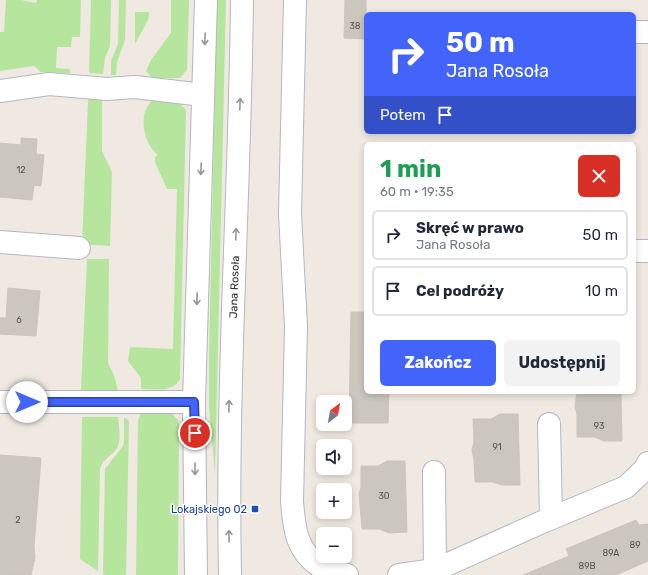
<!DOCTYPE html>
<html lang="pl">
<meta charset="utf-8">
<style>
:root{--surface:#fff;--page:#f2f2f3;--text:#1f2937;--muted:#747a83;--line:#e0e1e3;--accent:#4264fb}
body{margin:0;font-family:Rubik,sans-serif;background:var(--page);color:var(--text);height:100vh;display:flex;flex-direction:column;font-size:15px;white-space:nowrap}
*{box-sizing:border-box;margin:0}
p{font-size:13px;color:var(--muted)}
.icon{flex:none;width:22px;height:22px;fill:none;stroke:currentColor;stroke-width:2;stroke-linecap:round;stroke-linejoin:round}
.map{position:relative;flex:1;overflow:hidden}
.panel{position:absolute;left:364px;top:142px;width:272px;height:252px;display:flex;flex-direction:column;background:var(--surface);border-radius:6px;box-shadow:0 2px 6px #0003}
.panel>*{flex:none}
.hud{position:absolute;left:364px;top:12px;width:272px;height:122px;border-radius:6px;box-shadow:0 2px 6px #0003;background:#4264fb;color:#fff;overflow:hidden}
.needle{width:26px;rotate:31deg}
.controls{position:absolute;left:316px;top:395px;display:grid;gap:8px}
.controls a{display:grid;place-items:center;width:36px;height:36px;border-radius:6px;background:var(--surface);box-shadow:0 2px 6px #0003;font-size:20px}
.pin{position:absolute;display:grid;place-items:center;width:34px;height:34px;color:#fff;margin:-17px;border:2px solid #fff;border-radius:50%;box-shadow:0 1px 4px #0007}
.me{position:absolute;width:44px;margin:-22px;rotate:90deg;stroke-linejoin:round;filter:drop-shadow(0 0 3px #0008)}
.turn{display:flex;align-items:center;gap:14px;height:84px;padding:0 16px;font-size:18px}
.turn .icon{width:52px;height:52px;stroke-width:2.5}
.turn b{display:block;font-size:28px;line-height:34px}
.then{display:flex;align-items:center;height:38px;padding:0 16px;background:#0003;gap:8px;font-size:15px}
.round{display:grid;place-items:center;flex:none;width:42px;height:42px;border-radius:6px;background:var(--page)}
.overview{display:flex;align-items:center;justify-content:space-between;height:68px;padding:0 16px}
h1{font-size:24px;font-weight:700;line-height:30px;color:#1e9e55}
.action{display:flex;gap:8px;margin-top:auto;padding:8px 16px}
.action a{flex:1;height:46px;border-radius:6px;background:var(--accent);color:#fff;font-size:16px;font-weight:700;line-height:46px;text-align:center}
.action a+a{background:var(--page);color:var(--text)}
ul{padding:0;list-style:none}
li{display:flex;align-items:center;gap:12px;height:50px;margin:0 8px 6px;padding:0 8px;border:2px solid var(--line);border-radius:6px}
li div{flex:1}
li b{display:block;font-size:15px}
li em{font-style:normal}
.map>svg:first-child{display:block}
.green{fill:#b6e59e}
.building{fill:#cbc7bf;stroke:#cbc5ba}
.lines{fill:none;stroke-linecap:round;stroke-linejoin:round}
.minor-casing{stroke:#b4b7c1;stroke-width:24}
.minor{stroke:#fff;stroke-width:22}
.oneway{stroke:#969696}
.route-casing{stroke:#2b41a3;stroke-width:10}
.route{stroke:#4264fb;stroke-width:7}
.transit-dot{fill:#1a4fb4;stroke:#fff;stroke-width:1.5}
.labels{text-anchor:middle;stroke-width:3;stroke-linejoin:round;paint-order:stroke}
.number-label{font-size:9px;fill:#555452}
.street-label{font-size:11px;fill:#2e2e2e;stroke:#fff}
.transit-label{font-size:11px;fill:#164399;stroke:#fff;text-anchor:end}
</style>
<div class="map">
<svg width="648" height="575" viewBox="0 0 648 575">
<rect width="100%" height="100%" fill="#efe9e1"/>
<g class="green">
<polygon points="6,0 21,0 36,3 37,0 81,0 80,37 72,37 71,47 57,47 56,68 70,69 70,73 41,72 34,66 0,71 0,32 4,32"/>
<polygon points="91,0 111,0 110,46 105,58 103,74 89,73"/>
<polygon points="119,0 126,0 125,40 117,62 116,75 111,75 111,61 118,44"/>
<polygon points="171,0 189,0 187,70 180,78 153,78 146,71 151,60 171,33"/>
<polygon points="217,0 226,0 215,475 209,406 209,355"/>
<polygon points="135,12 149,12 149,18 135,44"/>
<polygon points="92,93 102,94 102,151 112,172 110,246 82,244 88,101"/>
<path d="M153 100 178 101 186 110 180 379C173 393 155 389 141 389V378L128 361 130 347 173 349 177 189H167L155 162V157L158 155C143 143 137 113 153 100Z"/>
<polygon points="87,259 109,259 108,363 114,375 118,391 81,390"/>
<polygon points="141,413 171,413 178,420 179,425 178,575 136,575 138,420"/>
<path d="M82 417H118C119 425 121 438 118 446 114 456 104 456 100 469L98 571 80 559Z"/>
<polygon points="124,417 129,421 126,575 105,575 103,574 105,469 123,446 124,441"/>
</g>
<g class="building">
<polygon points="345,0 366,0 366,39 344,38"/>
<polygon points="21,138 37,139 36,154 44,155 41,186 34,185 32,200 0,197 0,143 21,145"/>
<polygon points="8,288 40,291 36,336 0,334 0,318 6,318"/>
<polygon points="351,312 366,312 366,392 389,392 388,423 349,423"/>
<polygon points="577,392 621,392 622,441 604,441 594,437 577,437 577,415 575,406"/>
<polygon points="500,414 518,414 520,485 502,485 492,482 475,482 474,460 472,450 474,441 473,419 491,419"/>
<polygon points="0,455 41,458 34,547 35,558 31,575 0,575"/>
<polygon points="387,461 405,461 407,532 389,533 379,529 362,529 359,493 361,488 361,466 378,466"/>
<polygon points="636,520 639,525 648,524 648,561 616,575 523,575 569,556 566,549"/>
</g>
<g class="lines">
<defs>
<g id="minor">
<path d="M295 0 290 214 296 326 292 501C294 528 296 553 323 568 330 572 339 573 347 575"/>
<polyline points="634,32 648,32"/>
<polyline points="0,91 49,84 107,89 135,87 203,95"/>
<polyline points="0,242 79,248"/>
<polyline points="634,251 648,251"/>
<polyline points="0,402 194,402"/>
<polyline points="549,424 551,518"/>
<polyline points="434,472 435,570"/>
<polyline points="196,575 194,402 206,0"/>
<path d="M230 575C226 383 240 192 242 0"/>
<polyline points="399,575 435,570 540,523 626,487 645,469 648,463"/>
</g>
</defs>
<use href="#minor" class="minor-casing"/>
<use href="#minor" class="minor"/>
</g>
<defs><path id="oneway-shaft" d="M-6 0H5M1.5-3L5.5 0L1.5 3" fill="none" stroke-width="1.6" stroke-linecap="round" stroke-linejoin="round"/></defs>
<g class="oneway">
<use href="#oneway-shaft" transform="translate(205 39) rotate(92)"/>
<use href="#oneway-shaft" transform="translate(240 104) rotate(-88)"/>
<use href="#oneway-shaft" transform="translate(201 169) rotate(92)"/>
<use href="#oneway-shaft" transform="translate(236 234) rotate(-88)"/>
<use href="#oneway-shaft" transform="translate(197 299) rotate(92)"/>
<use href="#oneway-shaft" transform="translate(229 406) rotate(-89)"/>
<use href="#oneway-shaft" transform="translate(195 469) rotate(90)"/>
<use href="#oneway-shaft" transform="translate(229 536) rotate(-91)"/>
</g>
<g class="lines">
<defs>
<polyline id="route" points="27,402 194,402 195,433"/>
</defs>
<use href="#route" class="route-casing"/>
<use href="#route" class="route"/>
</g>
<rect class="transit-dot" x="251" y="505" width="8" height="8" rx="2"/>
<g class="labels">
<g class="number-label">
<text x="355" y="29">38</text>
<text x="21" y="173">12</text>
<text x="19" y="323">6</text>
<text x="599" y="429">93</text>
<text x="497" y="450">91</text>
<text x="384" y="499">30</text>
<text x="18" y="523">2</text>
<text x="635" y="548">89</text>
<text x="611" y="556">89A</text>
<text x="587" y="569">89B</text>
</g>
<g class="street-label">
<text transform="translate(234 287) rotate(-88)" y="4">Jana Rosoła</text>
</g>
<g class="transit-label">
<text x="247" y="513">Lokajskiego 02</text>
</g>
</g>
</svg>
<div class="controls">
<a><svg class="needle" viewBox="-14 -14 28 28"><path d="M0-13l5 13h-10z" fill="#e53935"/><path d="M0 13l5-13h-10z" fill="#747a83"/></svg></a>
<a><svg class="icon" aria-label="sound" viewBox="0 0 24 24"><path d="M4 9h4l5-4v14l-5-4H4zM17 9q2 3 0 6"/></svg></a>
<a>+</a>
<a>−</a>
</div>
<div class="pin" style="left:195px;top:433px;background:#d93025"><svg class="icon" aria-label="arrive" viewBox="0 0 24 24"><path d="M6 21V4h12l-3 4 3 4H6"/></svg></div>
<svg class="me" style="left:27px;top:402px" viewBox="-20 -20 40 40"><circle r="19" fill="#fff"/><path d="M0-13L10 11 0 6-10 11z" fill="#4264fb"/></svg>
<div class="hud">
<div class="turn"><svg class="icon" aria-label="right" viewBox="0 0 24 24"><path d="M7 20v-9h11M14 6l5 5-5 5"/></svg><div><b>50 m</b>Jana Rosoła</div></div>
<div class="then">Potem<svg class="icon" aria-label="arrive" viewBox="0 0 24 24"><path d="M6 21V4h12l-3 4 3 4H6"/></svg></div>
</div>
<section class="panel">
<div class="overview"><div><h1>1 min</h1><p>60 m · 19:35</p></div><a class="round" style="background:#d93025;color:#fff"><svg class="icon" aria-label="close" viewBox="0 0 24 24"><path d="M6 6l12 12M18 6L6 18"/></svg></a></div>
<ul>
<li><svg class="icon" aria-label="right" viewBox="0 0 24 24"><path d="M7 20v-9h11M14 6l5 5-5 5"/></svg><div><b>Skręć w prawo</b><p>Jana Rosoła</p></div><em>50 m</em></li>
<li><svg class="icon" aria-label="arrive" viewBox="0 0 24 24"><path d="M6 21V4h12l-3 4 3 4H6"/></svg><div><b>Cel podróży</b></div><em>10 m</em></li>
</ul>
<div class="action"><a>Zakończ</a><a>Udostępnij</a></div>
</section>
</div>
